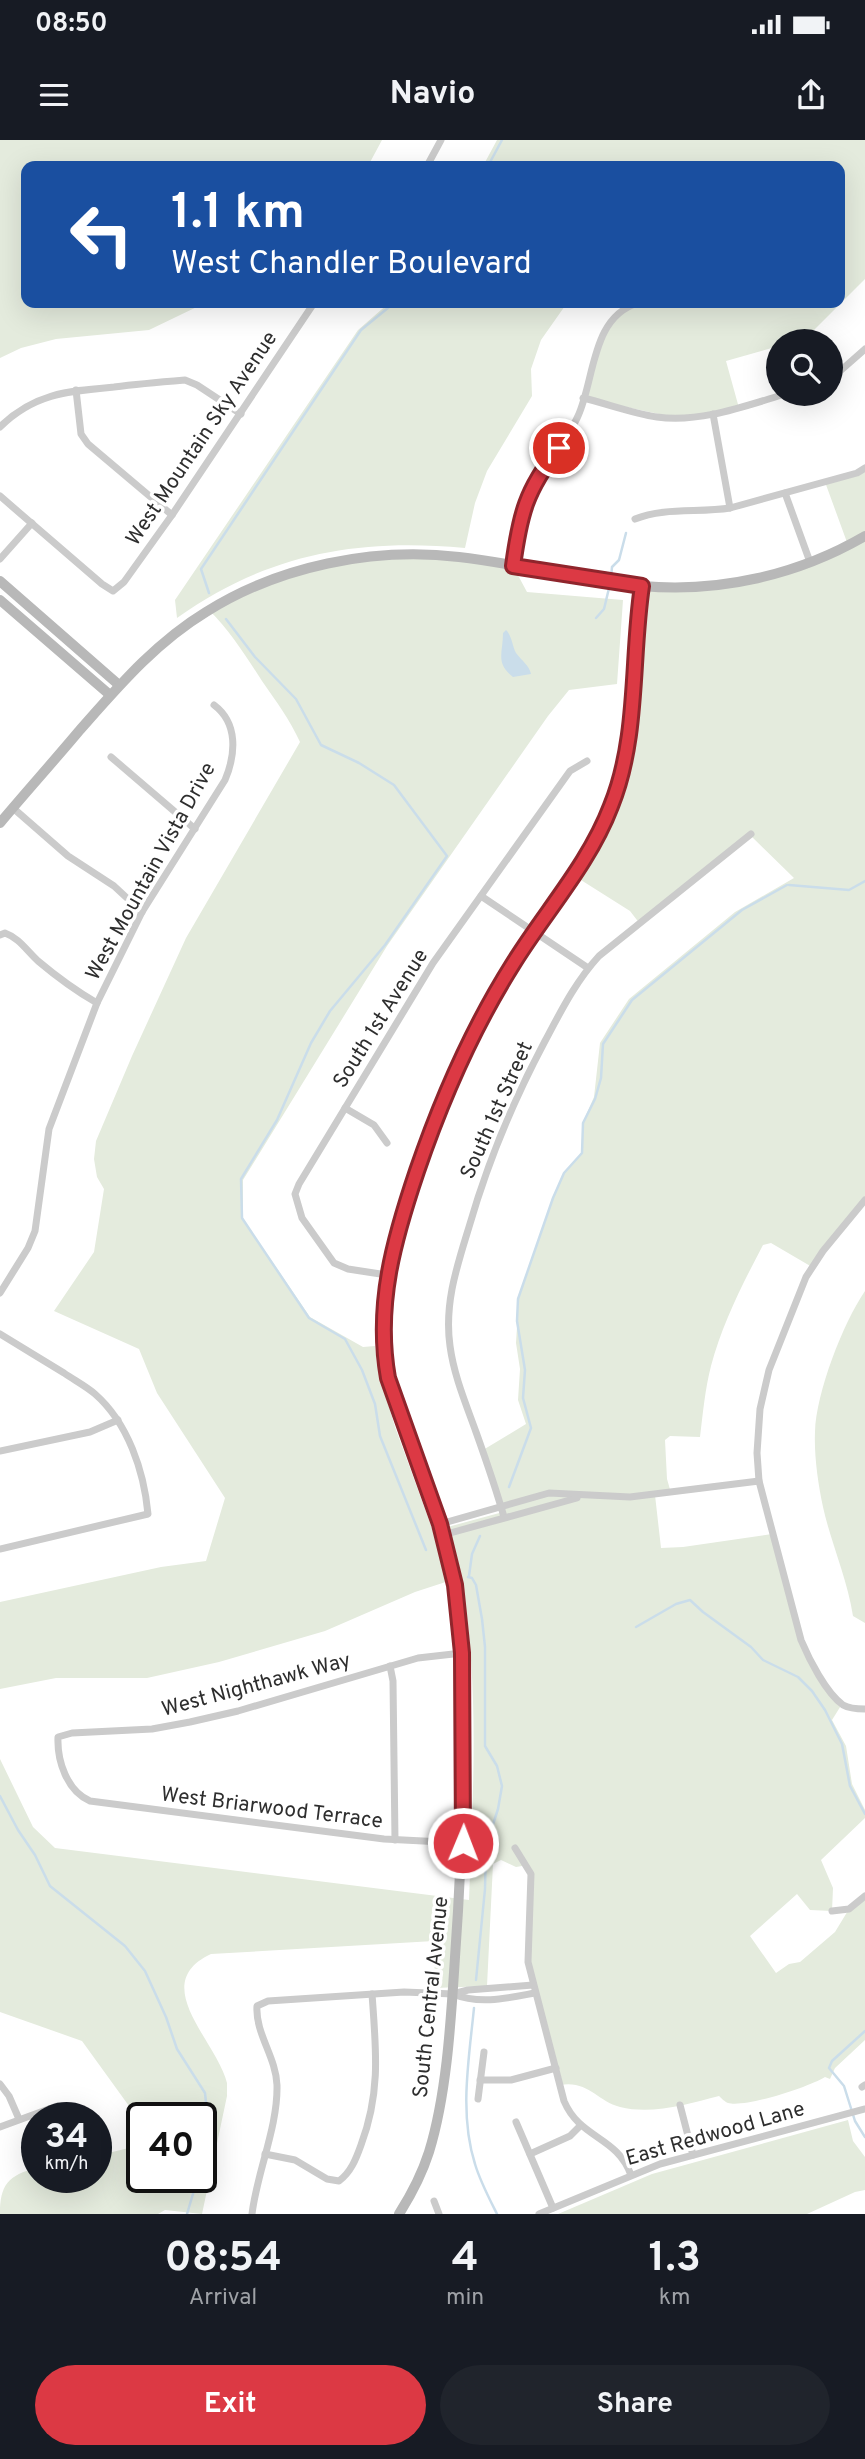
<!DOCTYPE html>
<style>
:root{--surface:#171b24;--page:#20242c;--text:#f1f3f6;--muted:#9ea1a6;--accent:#dc3944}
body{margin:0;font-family:Overpass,sans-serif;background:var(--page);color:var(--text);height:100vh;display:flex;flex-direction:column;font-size:26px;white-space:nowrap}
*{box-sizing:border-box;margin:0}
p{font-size:23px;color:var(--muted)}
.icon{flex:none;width:38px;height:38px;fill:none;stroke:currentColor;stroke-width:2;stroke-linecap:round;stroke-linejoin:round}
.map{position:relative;height:2074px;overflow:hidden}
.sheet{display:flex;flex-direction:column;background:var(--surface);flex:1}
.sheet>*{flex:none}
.top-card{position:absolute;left:21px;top:21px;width:824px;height:147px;border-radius:14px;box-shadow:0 7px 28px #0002;background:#1a4fa0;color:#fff;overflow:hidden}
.fabs{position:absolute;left:766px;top:189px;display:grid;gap:14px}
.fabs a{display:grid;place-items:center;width:77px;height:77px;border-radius:50%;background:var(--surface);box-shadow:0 7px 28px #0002;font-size:35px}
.speed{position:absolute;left:21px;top:1962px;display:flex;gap:14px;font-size:35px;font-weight:700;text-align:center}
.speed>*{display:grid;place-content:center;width:91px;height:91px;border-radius:50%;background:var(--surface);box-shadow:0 7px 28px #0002;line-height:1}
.speed small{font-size:18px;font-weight:400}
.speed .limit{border:4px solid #111;border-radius:10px;background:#fff;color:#111}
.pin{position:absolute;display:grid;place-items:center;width:60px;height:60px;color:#fff;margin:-30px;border:4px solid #fff;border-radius:50%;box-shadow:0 2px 7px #0007}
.me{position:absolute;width:77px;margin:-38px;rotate:1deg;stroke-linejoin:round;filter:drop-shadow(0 0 5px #0008)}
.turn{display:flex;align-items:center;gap:24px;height:147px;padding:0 35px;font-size:32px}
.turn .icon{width:91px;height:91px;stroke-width:2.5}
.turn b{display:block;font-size:49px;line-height:60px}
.eta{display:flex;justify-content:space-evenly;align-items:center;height:119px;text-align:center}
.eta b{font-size:42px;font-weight:700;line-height:49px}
.cta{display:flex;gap:14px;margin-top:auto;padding:14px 35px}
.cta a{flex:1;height:80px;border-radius:42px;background:var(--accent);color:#fff;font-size:28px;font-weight:700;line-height:80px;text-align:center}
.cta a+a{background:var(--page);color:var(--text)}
.status{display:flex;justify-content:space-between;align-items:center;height:49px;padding:0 35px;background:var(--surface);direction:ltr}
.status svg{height:19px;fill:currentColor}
header{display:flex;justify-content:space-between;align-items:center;height:91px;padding:0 35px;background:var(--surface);font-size:32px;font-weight:700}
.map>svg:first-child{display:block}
.green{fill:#e4ebdd}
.water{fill:#caddea}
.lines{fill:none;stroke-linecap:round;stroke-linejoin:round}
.stream{stroke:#caddea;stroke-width:2.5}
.street{stroke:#cbcbcb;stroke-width:7}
.secondary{stroke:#b8b8b8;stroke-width:10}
.route-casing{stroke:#8f252c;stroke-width:18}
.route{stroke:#dc3944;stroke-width:12}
.labels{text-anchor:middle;stroke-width:7;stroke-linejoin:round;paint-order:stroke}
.street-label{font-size:21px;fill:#2e2e2e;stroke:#fff}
</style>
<div class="status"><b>08:50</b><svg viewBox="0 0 49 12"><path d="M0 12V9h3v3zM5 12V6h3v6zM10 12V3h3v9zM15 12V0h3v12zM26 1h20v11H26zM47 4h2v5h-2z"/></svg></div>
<header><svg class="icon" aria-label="menu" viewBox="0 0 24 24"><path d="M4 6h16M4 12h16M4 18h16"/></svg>Navio<svg class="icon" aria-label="share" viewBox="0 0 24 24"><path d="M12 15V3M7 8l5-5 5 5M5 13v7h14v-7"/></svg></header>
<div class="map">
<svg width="865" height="2074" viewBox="0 0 865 2074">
<rect width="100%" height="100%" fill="#fff"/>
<g class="green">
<polygon points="0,0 382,0 368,26 26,26 26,163 205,163 149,190 56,199 21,208 0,218"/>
<polygon points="497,0 865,0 865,139 806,198 795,201 779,201 779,206 726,221 739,268 678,278 583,258 594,217 611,182 638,163 840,163 840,26 483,26"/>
<path d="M389 163H567L541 200 531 229 532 256 487 331 475 363 465 408C357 398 267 414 177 478L175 460 358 190Z"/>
<path d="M865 328V1060L812 1127 771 1103 763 1105C743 1143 722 1184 711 1226 705 1249 703 1273 700 1297L670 1296 665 1300 667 1339 671 1353 655 1355 661 1408 683 1407 772 1394 809 1519 842 1564 832 1580 846 1606 852 1644 865 1670V1678L821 1720 833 1748 832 1771 810 1770 797 1754 750 1796 776 1833 789 1824 800 1822 835 1792 849 1769 865 1756V1900L835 1928 830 1939 825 1937C809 1947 745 1968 728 1963 725 1962 721 1958 719 1956 688 1964 652 1975 620 1967 597 1961 588 1940 560 1945L528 1822V1725L516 1727 501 1720 493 1724 487 1846 435 1848 434 1801 211 1814C147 1844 217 1901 227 1943V1956L202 2074 165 2070 158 2074H0C0 2045 8 2035 37 2028V2037H96V2016L137 2006 142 2000V2037H201V1978H142V1984L82 1901 0 1872V1619L33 1687 55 1708 469 1760C473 1653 480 1543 461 1437L415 1452 325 1491 219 1522 147 1538H56L0 1549V1462L161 1427 206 1421 225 1358 157 1253 139 1209 54 1171 94 1112 104 1049 97 1037 94 1019 96 1001 132 916 186 798 300 602C290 580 276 561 262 541 246 516 230 491 209 470L319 425 423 415 513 426 527 452 623 460 617 544 569 550 548 576 387 806 243 1040V1079L310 1177 363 1207 375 1206 377 1226 395 1287 433 1391 503 1372 483 1310 526 1284 518 1260 520 1229 516 1203 519 1155 553 1056 565 1031 583 1011V982L594 957 600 903 629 859 735 772 794 738 750 695 640 784 630 771 573 735 587 715 622 629 642 446 751 440 848 405 825 342Z"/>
<path d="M865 1151V1483L853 1476C847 1438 831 1403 823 1367 818 1343 814 1316 815 1292 816 1253 843 1183 865 1151Z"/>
<polygon points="848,1980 853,2001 865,2017 865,2050 855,2052 807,2074 558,2074 652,2034"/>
</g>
<path class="water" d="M506 490C512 496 512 505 516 513 522 521 529 525 531 534L513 537C495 523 503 513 503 493Z"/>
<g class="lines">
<g class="stream">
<polyline points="488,26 502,0"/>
<polyline points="611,438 612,427 619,420 626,393"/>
<polyline points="209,453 201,429 361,190 394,163"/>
<polyline points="596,478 604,469 610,444"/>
<polyline points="226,479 255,517 296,559 321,605 359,623 394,645 447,716 385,805 330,871 311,903 277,980 241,1039 242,1078 309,1178 345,1199 362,1230 375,1264 380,1296 426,1410"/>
<polyline points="789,745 849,750 865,741"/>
<polyline points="509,1347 531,1288 523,1258 525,1230 517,1181 518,1159 553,1058 564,1033 582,1013 583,983 595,959 601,938 603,904 632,860 742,770 787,745"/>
<polyline points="469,1436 472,1414 480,1396"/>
<polyline points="468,1437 472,1438 476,1445 482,1479 485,1507 485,1606 497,1626 502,1646 498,1669 486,1706 485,1749 476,1840"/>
<polyline points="636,1487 676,1464 690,1460 703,1472 751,1507 763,1520 798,1537 812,1551 825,1570 842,1604 850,1646 865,1674"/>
<polyline points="0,1656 18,1690 35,1715 50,1746 125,1806 145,1831 166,1877 177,1909 205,1953 208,1982 201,2020"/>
<path d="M474 1868C469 1919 459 1974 475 2024 480 2041 489 2058 497 2074"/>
<polyline points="865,1891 832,1921 829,1928 844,1946 855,1981 865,1997"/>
<polyline points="187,2074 198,2037"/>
</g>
<g class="street">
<polyline points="427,26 441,0"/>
<polyline points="831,239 865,209"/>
<polyline points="76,250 81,294 88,304 172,375"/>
<path d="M583 258C608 264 632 273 657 277 700 283 745 266 785 254"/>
<polyline points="713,274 730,368"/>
<path d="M0 287C34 253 69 251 114 247 138 244 161 242 185 240L197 245 241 274"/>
<polyline points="785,353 810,422"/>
<polyline points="0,356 102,444 113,451 124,442 172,375 314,163"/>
<path d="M635 379C664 367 699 373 730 368L857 333 865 328"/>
<polyline points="0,419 32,383"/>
<path d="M513 426C517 396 520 366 537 339 549 317 568 299 578 276 595 239 591 177 638 163"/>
<polyline points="111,617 195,689"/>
<polyline points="13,668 68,716 114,746 142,772"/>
<polyline points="481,756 588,828"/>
<path d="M0 795 5 793C19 798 27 811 38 821 57 837 76 851 97 863"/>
<polyline points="345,968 374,985 387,1003"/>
<path d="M865 1060 823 1111 806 1137 769 1230 760 1269 757 1313 759 1341 801 1500C809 1519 826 1553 843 1565 850 1569 858 1569 865 1569"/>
<polyline points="387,1135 348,1129 334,1123 302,1078 295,1054 299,1044 433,823 570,631 587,621"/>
<path d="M0 1153 28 1108 35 1091 49 989 97 863 142 772 225 640C236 614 238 583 214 565"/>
<path d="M0 1194C21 1207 43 1220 64 1233 74 1240 86 1246 95 1254 128 1283 144 1331 148 1374L0 1409"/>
<polyline points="0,1311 90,1292 118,1280"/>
<path d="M504 1377C496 1349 486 1320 476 1292 466 1264 454 1236 450 1206 444 1164 457 1126 469 1087 488 1021 513 961 545 901 561 871 576 841 599 816L751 694"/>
<polyline points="440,1384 549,1353 630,1357 759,1341"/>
<polyline points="443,1395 577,1358"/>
<path d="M462 1513 418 1518 238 1571 190 1582 152 1589 72 1593 58 1597C57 1621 67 1651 90 1661L384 1699 462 1703"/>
<polyline points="390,1526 393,1541 395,1700"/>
<path d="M515 1708 531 1734 528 1822 564 1961C580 1999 617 1996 631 2035"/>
<polyline points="832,1771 849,1769 865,1756"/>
<path d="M453 1854C480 1865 508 1858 535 1853"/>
<polyline points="480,1940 511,1940 556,1928"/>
<polyline points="0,1944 9,1956 19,1979"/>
<polyline points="862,1947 865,1945"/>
<polyline points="478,1959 484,1912"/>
<polyline points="680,1965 693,2015"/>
<polyline points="516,1982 553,2068"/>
<polyline points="0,1987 57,1966"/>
<path d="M265 2014 295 2020 327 2039 339 2041C351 2032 356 2019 361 2005 381 1952 376 1909 372 1854"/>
<polyline points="530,2014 570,1996 580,1986"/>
<polyline points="434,2061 439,2074"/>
<path d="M252 2074C257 2032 278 1987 277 1945 276 1917 255 1893 257 1866L268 1861 404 1852 453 1854 468 1850 533 1845"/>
<polyline points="539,2074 660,2024 865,1969"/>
</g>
<g class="secondary">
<polyline points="0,441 119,545"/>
<polyline points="0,460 110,555"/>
<path d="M0 683C26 652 53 622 79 591 118 547 155 503 206 472 279 426 373 407 459 417 520 424 581 440 642 446 719 453 798 435 865 396"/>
<path d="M399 2074C411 2055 422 2034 429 2012 447 1954 451 1879 455 1817 461 1734 464 1652 463 1569 462 1526 462 1483 454 1441 436 1344 376 1261 384 1160 387 1120 401 1082 413 1044 439 965 471 889 516 818 548 769 589 722 612 666 639 598 631 518 642 446"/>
</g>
</g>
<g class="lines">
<defs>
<path id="route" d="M463 1703 462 1513 455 1445 440 1384 388 1238C375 1165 394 1099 417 1031 442 958 472 889 513 824 545 772 589 724 611 666 639 597 631 518 642 446L513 426C520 374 526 350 559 308"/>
</defs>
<use href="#route" class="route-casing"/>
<use href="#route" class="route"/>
</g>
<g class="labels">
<g class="street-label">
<text transform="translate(201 298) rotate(-56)" y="7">West Mountain Sky Avenue</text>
<text transform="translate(150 731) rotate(-61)" y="7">West Mountain Vista Drive</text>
<text transform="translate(380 878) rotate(-58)" y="7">South 1st Avenue</text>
<text transform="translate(496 970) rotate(-66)" y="7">South 1st Street</text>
<text transform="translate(256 1544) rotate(-15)" y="7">West Nighthawk Way</text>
<text transform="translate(272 1667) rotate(7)" y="7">West Briarwood Terrace</text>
<text transform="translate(430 1857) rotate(-84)" y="7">South Central Avenue</text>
<text transform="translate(715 1993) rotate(-16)" y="7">East Redwood Lane</text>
</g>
</g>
</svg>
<div class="fabs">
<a><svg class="icon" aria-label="search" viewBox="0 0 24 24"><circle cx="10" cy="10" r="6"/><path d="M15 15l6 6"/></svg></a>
</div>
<div class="speed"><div>34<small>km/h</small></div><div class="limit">40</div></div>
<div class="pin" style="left:559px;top:308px;background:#d93025"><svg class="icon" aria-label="arrive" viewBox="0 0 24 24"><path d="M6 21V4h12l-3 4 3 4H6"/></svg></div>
<svg class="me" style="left:463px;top:1703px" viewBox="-20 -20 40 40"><circle r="17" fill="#dc3944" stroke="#fff" stroke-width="3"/><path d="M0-11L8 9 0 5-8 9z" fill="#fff"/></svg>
<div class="top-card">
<div class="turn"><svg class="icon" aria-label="left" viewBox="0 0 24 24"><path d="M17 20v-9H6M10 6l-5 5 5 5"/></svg><div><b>1.1 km</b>West Chandler Boulevard</div></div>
</div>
</div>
<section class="sheet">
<div class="eta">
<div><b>08:54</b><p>Arrival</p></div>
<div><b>4</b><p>min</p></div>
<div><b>1.3</b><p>km</p></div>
</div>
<div class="cta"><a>Exit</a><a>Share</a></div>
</section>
